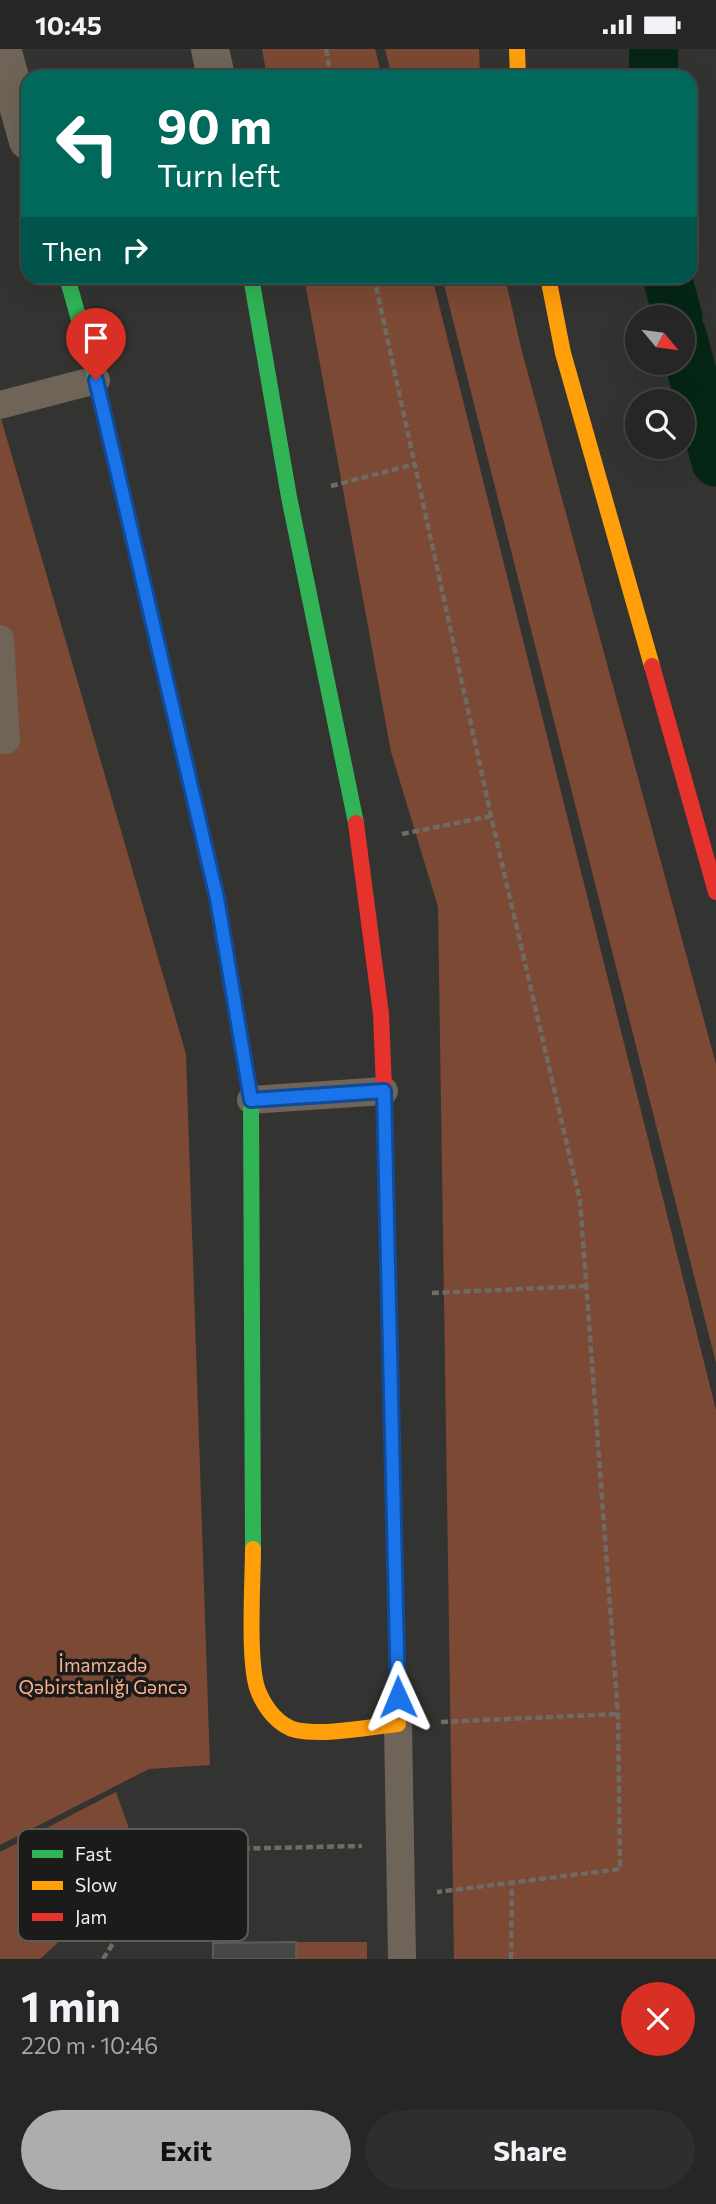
<!DOCTYPE html>
<meta charset="utf-8">
<style>
:root{--surface:#262626;--page:#2e2e2e;--text:#f1f3f6;--muted:#a4a5a7;--line:#424343;--accent:#adadab}
body{margin:0;font-family:Commissioner,sans-serif;background:var(--page);color:var(--text);height:100vh;display:flex;flex-direction:column;font-size:26px;white-space:nowrap}
*{box-sizing:border-box;margin:0}
p{font-size:23px;color:var(--muted)}
.icon{flex:none;width:38px;height:38px;fill:none;stroke:currentColor;stroke-width:2;stroke-linecap:round;stroke-linejoin:round}
.map{position:relative;height:1910px;overflow:hidden}
.sheet{display:flex;flex-direction:column;background:var(--surface);flex:1}
.sheet>*{flex:none}
.guide{position:absolute;left:21px;top:21px;width:676px;height:214px;border-radius:21px;box-shadow:0 7px 28px #0002,0 0 0 2px var(--line);background:#00695c;color:#fff;overflow:hidden}
.needle{width:46px;rotate:119deg}
.buttons{position:absolute;left:625px;top:256px;display:grid;gap:14px}
.buttons a{display:grid;place-items:center;width:70px;height:70px;border-radius:50%;background:var(--surface);box-shadow:0 7px 28px #0002,0 0 0 2px var(--line);font-size:35px}
.pin{position:absolute;display:grid;place-items:center;width:60px;height:60px;color:#fff;margin:-72px -30px;border-radius:50% 50% 50% 0;rotate:-45deg;box-shadow:0 0 7px #0007}
.pin .icon{rotate:45deg}
.me{position:absolute;width:77px;margin:-38px;rotate:359deg;stroke-linejoin:round;filter:drop-shadow(0 0 5px #0008)}
.turn{display:flex;align-items:center;gap:24px;height:147px;padding:0 21px;font-size:32px}
.turn .icon{width:91px;height:91px;stroke-width:2.5}
.turn b{display:block;font-size:49px;line-height:60px}
.then{display:flex;align-items:center;height:66px;padding:0 21px;background:#0003;gap:14px;font-size:26px}
.round{display:grid;place-items:center;flex:none;width:74px;height:74px;border-radius:37px;background:var(--page)}
.headline{display:flex;align-items:center;justify-content:space-between;height:119px;padding:0 21px}
h1{font-size:42px;font-weight:700;line-height:52px}
.button{display:flex;gap:14px;margin-top:auto;padding:14px 21px}
.button a{flex:1;height:80px;border-radius:42px;background:var(--accent);color:#111;font-size:28px;font-weight:700;line-height:80px;text-align:center}
.button a+a{background:var(--page);color:var(--text)}
.status{display:flex;justify-content:space-between;align-items:center;height:49px;padding:0 35px;background:var(--surface);direction:ltr}
.status svg{height:19px;fill:currentColor}
.map>svg:first-child{display:block}
.green{fill:#7b4934}
.lines{fill:none;stroke-linecap:round;stroke-linejoin:round}
.canal{stroke:#052615;stroke-width:49}
.building{fill:#474746;stroke:#5b5b5a;stroke-width:2}
.path{stroke:#706a63;stroke-width:4.5;stroke-dasharray:7 3.5;stroke-linecap:butt}
.lane{stroke:#6e6458;stroke-width:28}
.street{stroke:#6e6458;stroke-width:38}
.fast{stroke:#30b455;stroke-width:16}
.slow{stroke:#ff9f0a;stroke-width:16}
.jam{stroke:#e5322d;stroke-width:16}
.route-casing{stroke:#114b97;stroke-width:18}
.route{stroke:#1a73e8;stroke-width:12}
.labels{text-anchor:middle;stroke-width:7;stroke-linejoin:round;paint-order:stroke}
.park-label{font-size:19px;fill:#fcaf8f;stroke:#1b1b1a}
.key{fill:#1b1b1a;stroke:#5a5a59;stroke-width:2}
.key-label{font-size:19px;fill:#eeeeec}
</style>
<div class="status"><b>10:45</b><svg viewBox="0 0 49 12"><path d="M0 12V9h3v3zM5 12V6h3v6zM10 12V3h3v9zM15 12V0h3v12zM26 1h20v11H26zM47 4h2v5h-2z"/></svg></div>
<div class="map">
<svg width="716" height="1910" viewBox="0 0 716 1910">
<rect width="100%" height="100%" fill="#333332"/>
<g class="green">
<polygon points="262,0 375,0 382,28 267,28"/>
<polygon points="385,0 479,0 480,28 392,28"/>
<polygon points="304,228 432,228 716,1361 716,1910 454,1910 438,858 391,703"/>
<polygon points="442,228 505,228 521,299 716,1015 716,1314"/>
<polygon points="0,366 186,1005 210,1716 149,1720 0,1796"/>
<polygon points="116,1743 142,1816 40,1910 0,1910 0,1803"/>
<rect x="296" y="1893" width="71" height="17"/>
</g>
<g class="lines">
<g class="canal">
<polyline points="653,28 654,0"/>
<polyline points="667,228 678,268"/>
<polyline points="682,286 716,413"/>
</g>
</g>
<polygon class="building" points="296,1893 296,1910 213,1910 213,1894"/>
<g class="lines">
<g class="path">
<polyline points="326,0 331,28"/>
<polyline points="374,228 491,767 580,1152 618,1665 620,1820 437,1843"/>
<polyline points="331,437 415,415"/>
<polyline points="402,785 491,767"/>
<polyline points="432,1244 587,1237"/>
<polyline points="441,1673 618,1665"/>
<polyline points="103,1910 173,1801 362,1797"/>
<polyline points="511,1910 512,1835"/>
</g>
<g class="lane">
<polyline points="0,356 96,331"/>
<polyline points="0,590 6,691"/>
<polyline points="251,1051 384,1042"/>
<polyline points="398,1675 402,1910"/>
</g>
<g class="street">
<polyline points="2,0 28,92"/>
<polyline points="210,0 216,28"/>
</g>
<g class="fast">
<polyline points="67,228 96,331 162,613"/>
<polyline points="251,228 289,448 356,774"/>
<polyline points="229,922 251,1051 253,1500"/>
<polyline points="385,1065 397,1621"/>
</g>
<g class="slow">
<polyline points="517,0 518,28"/>
<polyline points="548,228 563,304 652,617"/>
<path d="M253 1500C253 1532 247 1619 259 1644 266 1660 279 1677 296 1681 324 1687 369 1678 398 1675L397 1621"/>
</g>
<g class="jam">
<polyline points="162,613 217,849 229,922"/>
<polyline points="652,617 716,843"/>
<polyline points="356,774 381,965 385,1065"/>
</g>
</g>
<g class="lines">
<defs>
<polyline id="route" points="96,331 217,849 251,1051 384,1042 398,1648"/>
</defs>
<use href="#route" class="route-casing"/>
<use href="#route" class="route"/>
</g>
<g class="labels">
<g class="park-label">
<text x="103" y="1623">İmamzadə<tspan x="103" dy="22">Qəbirstanlığı Gəncə</tspan></text>
</g>
</g>
<rect x="18" y="1780" width="230" height="112" rx="10" class="key"/>
<rect x="32" y="1801" width="31" height="8" fill="#30b455"/>
<rect x="32" y="1832" width="31" height="9" fill="#ff9f0a"/>
<rect x="32" y="1864" width="31" height="8" fill="#e5322d"/>
<g class="key-label">
<text x="75" y="1812">Fast</text>
<text x="75" y="1843">Slow</text>
<text x="75" y="1875">Jam</text>
</g>
</svg>
<div class="buttons">
<a><svg class="needle" viewBox="-14 -14 28 28"><path d="M0-13l5 13h-10z" fill="#e53935"/><path d="M0 13l5-13h-10z" fill="#a4a5a7"/></svg></a>
<a><svg class="icon" aria-label="search" viewBox="0 0 24 24"><circle cx="10" cy="10" r="6"/><path d="M15 15l6 6"/></svg></a>
</div>
<div class="pin" style="left:96px;top:331px;background:#d93025"><svg class="icon" aria-label="arrive" viewBox="0 0 24 24"><path d="M6 21V4h12l-3 4 3 4H6"/></svg></div>
<svg class="me" style="left:398px;top:1648px" viewBox="-20 -20 40 40"><path d="M0-17L14 15 0 8-14 15z" fill="#1a73e8" stroke="#fff" stroke-width="4"/></svg>
<div class="guide">
<div class="turn"><svg class="icon" aria-label="left" viewBox="0 0 24 24"><path d="M17 20v-9H6M10 6l-5 5 5 5"/></svg><div><b>90 m</b>Turn left</div></div>
<div class="then">Then<svg class="icon" aria-label="right" viewBox="0 0 24 24"><path d="M7 20v-9h11M14 6l5 5-5 5"/></svg></div>
</div>
</div>
<section class="sheet">
<div class="headline"><div><h1>1 min</h1><p>220 m · 10:46</p></div><a class="round" style="background:#d93025;color:#fff"><svg class="icon" aria-label="close" viewBox="0 0 24 24"><path d="M6 6l12 12M18 6L6 18"/></svg></a></div>
<div class="button"><a>Exit</a><a>Share</a></div>
</section>
